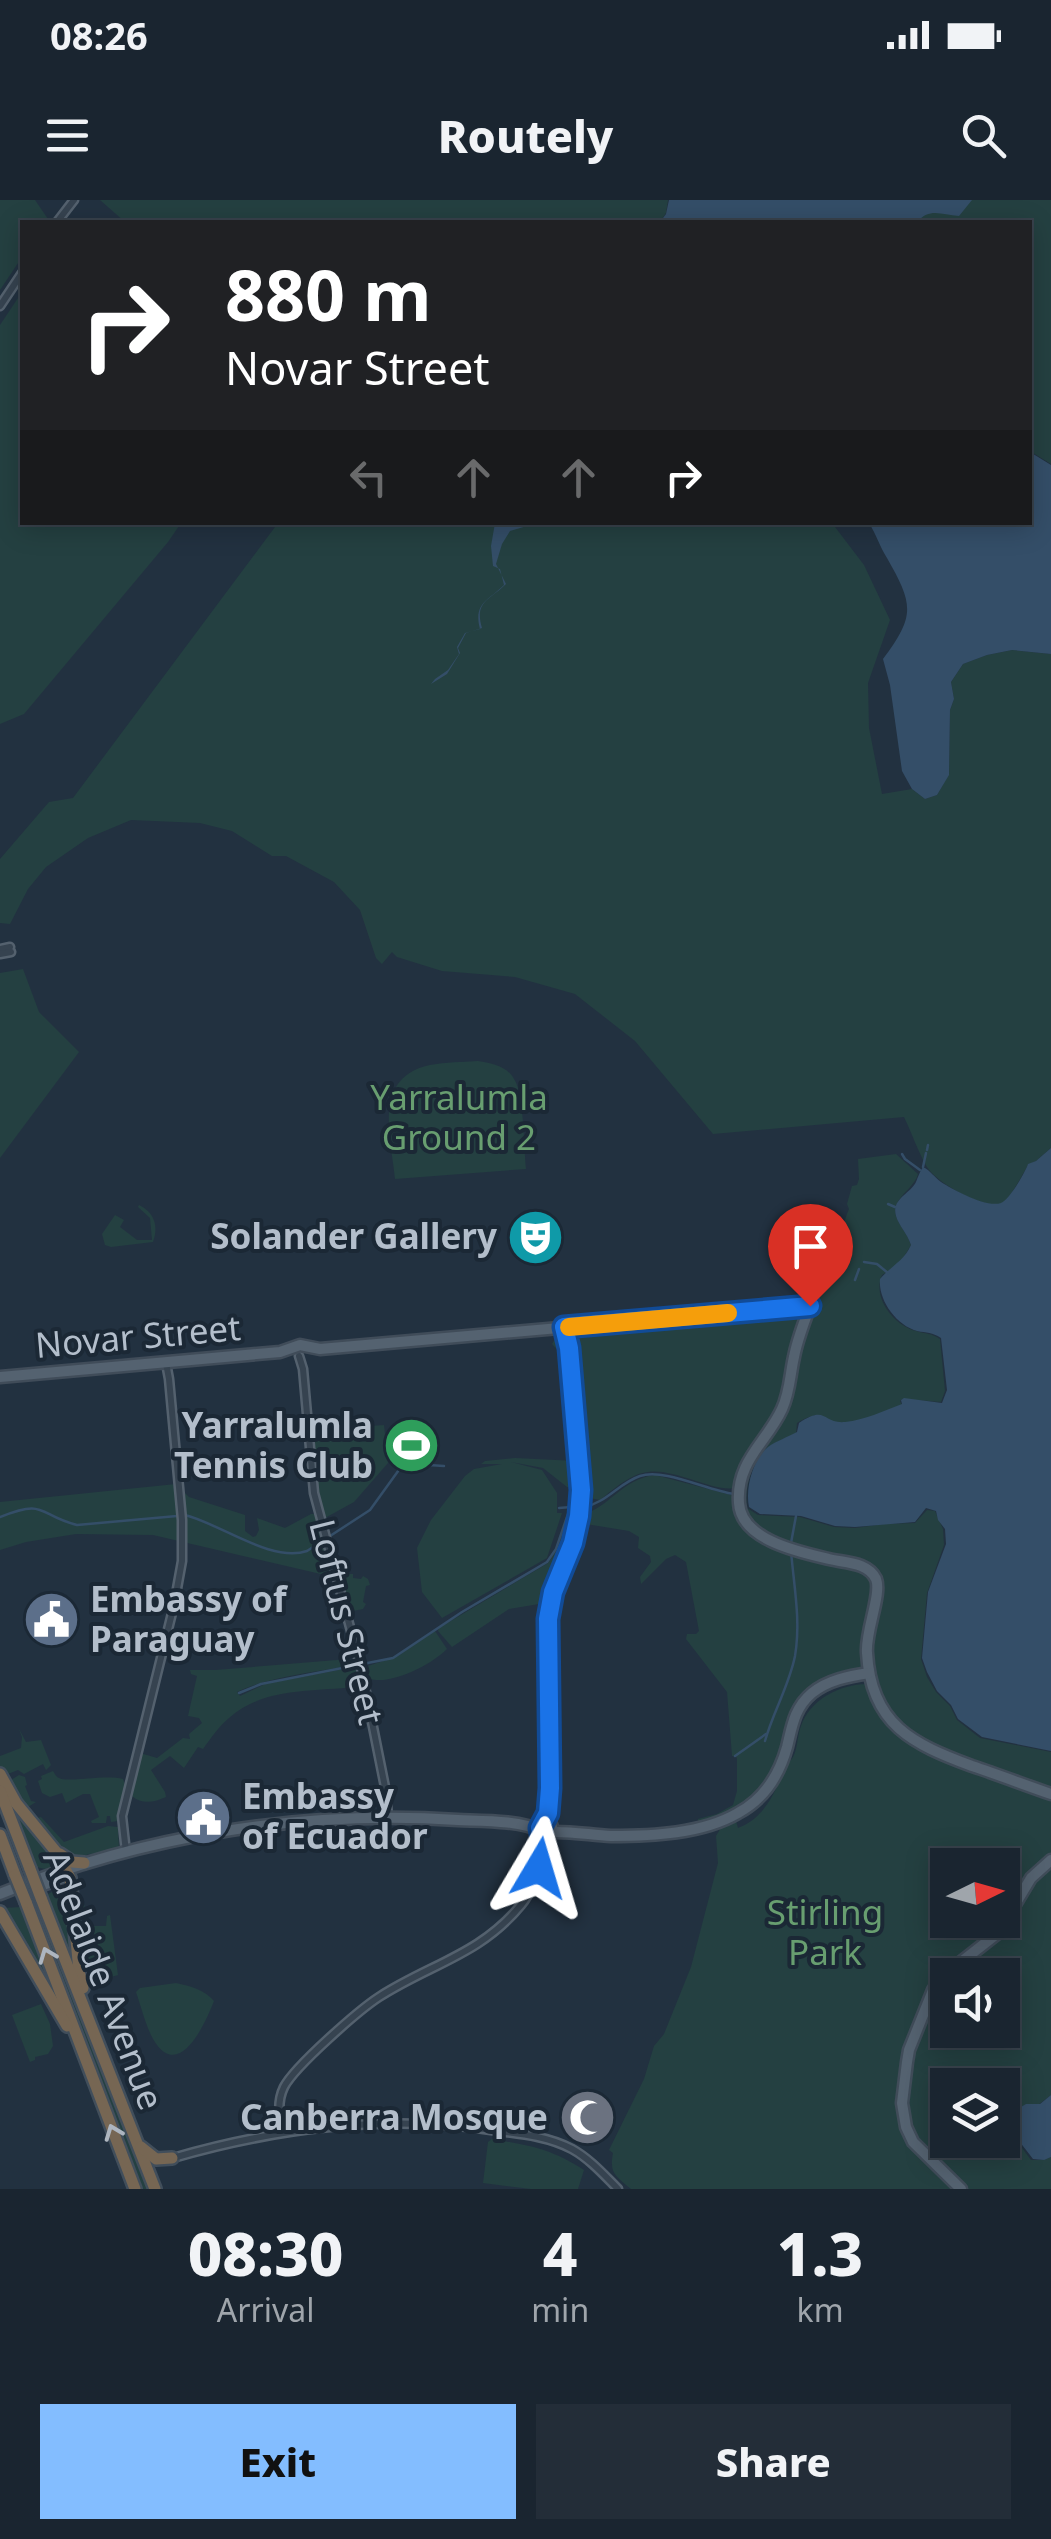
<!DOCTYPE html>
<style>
:root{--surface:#1a2530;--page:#232d38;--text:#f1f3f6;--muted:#9fa5ab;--line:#38424c;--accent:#83bdff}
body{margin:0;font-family:"Noto Sans",sans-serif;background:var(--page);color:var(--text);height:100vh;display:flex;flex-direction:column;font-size:38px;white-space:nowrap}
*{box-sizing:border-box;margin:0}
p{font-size:32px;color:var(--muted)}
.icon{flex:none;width:55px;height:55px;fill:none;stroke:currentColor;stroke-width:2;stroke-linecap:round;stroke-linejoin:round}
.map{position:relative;height:1989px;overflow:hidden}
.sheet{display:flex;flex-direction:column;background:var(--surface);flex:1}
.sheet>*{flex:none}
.top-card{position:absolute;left:20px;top:20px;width:1012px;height:305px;border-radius:0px;box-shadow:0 5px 25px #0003,0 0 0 2px var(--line);background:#202124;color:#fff;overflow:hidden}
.needle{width:65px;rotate:85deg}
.controls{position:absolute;left:930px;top:1648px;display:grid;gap:20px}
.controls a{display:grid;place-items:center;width:90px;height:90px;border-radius:0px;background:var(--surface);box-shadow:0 5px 25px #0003,0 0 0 2px var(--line);font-size:50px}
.pin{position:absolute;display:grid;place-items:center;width:85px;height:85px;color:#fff;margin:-102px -42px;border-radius:50% 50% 50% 0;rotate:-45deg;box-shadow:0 0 10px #0007}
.pin .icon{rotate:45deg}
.me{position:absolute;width:110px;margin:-55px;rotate:7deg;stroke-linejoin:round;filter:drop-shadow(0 0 8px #0008)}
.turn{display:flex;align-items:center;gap:35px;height:210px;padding:0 40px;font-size:45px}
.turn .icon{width:130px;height:130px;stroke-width:2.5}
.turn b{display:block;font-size:70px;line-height:85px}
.lanes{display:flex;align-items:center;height:95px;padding:0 40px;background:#0003;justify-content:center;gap:50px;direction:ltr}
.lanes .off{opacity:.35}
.eta{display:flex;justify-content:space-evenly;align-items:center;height:170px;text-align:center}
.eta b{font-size:60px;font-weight:800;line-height:70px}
.button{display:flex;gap:20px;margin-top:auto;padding:20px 40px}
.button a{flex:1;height:115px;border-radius:0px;background:var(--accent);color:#111;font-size:40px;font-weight:800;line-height:115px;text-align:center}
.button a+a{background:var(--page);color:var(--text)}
.status{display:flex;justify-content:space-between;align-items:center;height:70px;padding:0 50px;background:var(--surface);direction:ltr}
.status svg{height:28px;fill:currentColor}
header{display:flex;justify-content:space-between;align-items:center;height:130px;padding:0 40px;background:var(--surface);font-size:45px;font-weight:800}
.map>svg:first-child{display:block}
.green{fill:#244041;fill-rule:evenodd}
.water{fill:#344e68}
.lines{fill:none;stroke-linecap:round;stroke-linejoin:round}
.stream{stroke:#344e68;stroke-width:2.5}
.minor-casing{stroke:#54616e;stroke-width:11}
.major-casing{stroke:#404c59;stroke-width:15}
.highway-casing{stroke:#414e5b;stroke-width:16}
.minor{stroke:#364350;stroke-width:6}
.major{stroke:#546270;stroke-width:10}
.highway{stroke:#766653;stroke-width:11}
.highway-bridge-casing{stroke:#414e5b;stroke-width:16;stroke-linecap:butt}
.highway-bridge{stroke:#766653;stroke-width:11}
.oneway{stroke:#adb5bf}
.route-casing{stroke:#114b97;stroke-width:25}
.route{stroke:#1a73e8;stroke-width:18}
.slow{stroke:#f59e0b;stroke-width:18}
.labels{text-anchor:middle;stroke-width:8;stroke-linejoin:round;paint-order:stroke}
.park-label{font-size:35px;fill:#689e70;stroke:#1b2835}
.poi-label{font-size:35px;font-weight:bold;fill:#b3becb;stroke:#1b2835;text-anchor:end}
.street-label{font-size:35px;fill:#b3becb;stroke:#1b2835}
</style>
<div class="status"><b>08:26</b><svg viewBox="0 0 49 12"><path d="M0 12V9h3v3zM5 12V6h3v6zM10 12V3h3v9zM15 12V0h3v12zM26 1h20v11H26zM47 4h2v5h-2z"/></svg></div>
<header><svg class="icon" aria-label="menu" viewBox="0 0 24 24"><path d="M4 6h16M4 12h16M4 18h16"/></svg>Routely<svg class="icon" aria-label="search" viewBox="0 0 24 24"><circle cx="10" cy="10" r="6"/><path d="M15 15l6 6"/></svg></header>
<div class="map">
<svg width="1051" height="1989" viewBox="0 0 1051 1989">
<rect width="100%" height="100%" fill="#223140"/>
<g class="green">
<polygon points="0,0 35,0 48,19 46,22 22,22 22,57 0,90"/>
<polygon points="100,0 668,0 666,13 660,22 125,22"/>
<polygon points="969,0 1051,0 1051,264 1030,251 1030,22 909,22 916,14"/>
<polygon points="22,92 22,322 181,323 168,342 24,514 0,524 0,125"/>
<path d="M278 323H832L864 365 890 420 868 483 869 528 882 594 912 589 925 599 937 595 949 574 950 510 954 499 951 482 963 464 987 455 1012 450 1051 454V948L1036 961 1028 965C1025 971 1008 1001 1003 1003 985 1011 937 983 927 967 918 952 912 933 904 917L713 934 635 841 575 794 515 777 442 771 397 757 392 752 382 764 376 758 360 710 334 682 286 656H272L232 631 200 623 131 620 88 638 46 667 28 689 10 724 0 723V659L49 602 73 598Z"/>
<polygon points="23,769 39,812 79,852 0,958 0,773"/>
<path d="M478 861C491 863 507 866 514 879 524 893 524 949 526 969L395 979C391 937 372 877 430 865 446 862 462 862 478 861Z"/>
<path d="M896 954 918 974C914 989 891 999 896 1016 899 1025 907 1033 911 1045L899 1065 882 1075C872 1097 893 1125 916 1131 926 1134 931 1133 940 1139L945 1191 941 1202 902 1199 900 1201 902 1205C883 1212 864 1222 844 1223 821 1225 826 1205 797 1223L796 1233C787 1238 775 1242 767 1248 752 1260 744 1289 747 1308L758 1315 800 1317 834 1327 855 1328 884 1324 915 1323 927 1310 935 1311 943 1329 944 1345 927 1393 921 1459 927 1477 936 1492 950 1506 957 1520 980 1538 1051 1552V1594L937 1554 1051 1597V1658L1030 1677 998 1731 971 1754 947 1771 933 1789 909 1849 901 1900 907 1928 904 1904 911 1851 935 1791 944 1778 974 1756 1005 1729 1033 1678 1051 1662V1895L1038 1905H1025L1007 1917 1008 1929 1031 1960H1043L1051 1957V1989H962L916 1942 910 1932 913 1942 957 1989H631C616 1976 609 1974 613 1953L609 1950 644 1879 654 1846 664 1834 691 1767 718 1663 716 1636 722 1626 736 1621 738 1628C764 1619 775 1592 785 1569 786 1564 791 1561 793 1557 798 1548 797 1536 801 1526 810 1499 842 1483 869 1484 881 1516 903 1543 936 1553 923 1545 909 1539 898 1528 874 1503 863 1463 870 1428 873 1415 883 1398 879 1384 871 1348 757 1356 742 1313 740 1306 741 1298 742 1291 747 1254 769 1241 784 1211 793 1192 792 1171 797 1151 807 1117 823 1085 835 1052 840 1038 843 1023 849 1009L847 1004 852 986 857 985 859 979 858 959ZM948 1665H1002V1720H948ZM948 1775H1002V1830H948ZM948 1885H1002V1940H948Z"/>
<path d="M139 1005C154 1012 159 1026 153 1042L111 1047 105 1045 102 1034 115 1015 124 1020 120 1027 137 1040H152L150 1018 138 1007Z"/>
<path d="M790 1111 801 1118 784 1198 736 1288C722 1290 709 1285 696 1281 648 1265 639 1268 600 1300L584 1297 577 1199 561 1181 563 1156 552 1144 555 1139 561 1138 563 1140 567 1136 569 1139 577 1131Z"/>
<polygon points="384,1225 388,1263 354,1302 325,1318 318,1295 313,1238 319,1230"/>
<polygon points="434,1232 436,1256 390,1259 388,1237"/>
<polygon points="515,1258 576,1261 578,1289 567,1287 543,1268 511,1262 542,1270 557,1293 557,1313 562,1313 547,1358 442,1418 422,1392 417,1348 431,1320 465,1276 474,1269 502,1264 481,1264 485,1261"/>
<path d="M655 1275 735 1296 748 1331 864 1370 875 1384 864 1467 862 1471 808 1494C794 1528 779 1580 749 1603 735 1614 715 1619 698 1622V1619L717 1614 733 1605 737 1591V1559L736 1556H732L727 1492 686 1439 687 1434H696L699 1431 686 1362 675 1355 666 1359 641 1384 640 1377 651 1362 650 1356 638 1348 639 1337 629 1331 586 1324 582 1318 584 1313C607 1310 621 1279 655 1275Z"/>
<polygon points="176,1284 189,1297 245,1315 245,1331 253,1337 256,1336 259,1330 257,1318 285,1328 311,1314 316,1314 331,1370 325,1375 153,1335 76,1334 26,1342 0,1350 0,1302"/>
<polygon points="576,1313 570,1344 545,1403 509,1409 452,1447 438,1431 439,1428 548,1363 557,1350 567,1317"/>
<polygon points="344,1374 353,1374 353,1378 361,1379 363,1376 368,1379 370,1385 366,1386 363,1402 366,1404 363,1409 353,1411 348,1405 341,1379"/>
<path d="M435 1431 447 1449C431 1465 389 1487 367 1478L365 1467 398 1456Z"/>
<path d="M349 1459 357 1464C321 1472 269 1476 237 1492L240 1496 265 1484 349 1468H358C360 1477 361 1481 354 1487 311 1492 264 1487 229 1518 219 1526 211 1538 203 1549L198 1547 184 1568 170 1556 151 1570 165 1592 166 1597C155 1602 142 1605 132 1596L131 1592 140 1553 157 1558 183 1538 190 1539 189 1534 202 1523 199 1518 188 1516 197 1476 191 1474 190 1470H216Z"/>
<polygon points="19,1529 26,1542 41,1540 51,1565 46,1570 43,1564 24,1574 18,1570 8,1574 11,1580 19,1575 25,1577 27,1585 25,1586 31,1601 36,1602 28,1607 37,1618 41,1617 64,1642 108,1626 118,1627 119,1649 111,1653 89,1654 72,1660 36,1624 0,1571 0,1556 21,1548 22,1537"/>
<path d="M53 1571C55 1574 56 1577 59 1578 67 1583 105 1574 123 1579L126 1587 118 1621 111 1622 110 1616H107L106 1623H92L91 1621 99 1617 90 1594H83L66 1603 62 1593 50 1597 42 1593 38 1581 42 1579 41 1576Z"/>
<polygon points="7,1592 62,1667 45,1672 46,1669 35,1667"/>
<polygon points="65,1682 81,1784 46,1695 54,1691 50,1686"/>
<path d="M81 1697C87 1705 84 1718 88 1726H106L107 1716 110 1715 118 1775 86 1784 79 1735 83 1731 82 1728 80 1730 79 1698Z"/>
<polygon points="38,1699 149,1989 143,1989 30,1702"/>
<polygon points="22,1707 59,1802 2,1708"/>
<path d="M176 1783C190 1786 205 1790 214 1801 207 1819 182 1878 157 1845 147 1832 142 1809 136 1792L140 1788Z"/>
<polygon points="41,1804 50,1824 53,1846 48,1854 35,1857 35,1860 30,1862 12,1815"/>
<path d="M492 1939C532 1946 549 1948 584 1970L578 1989H531L483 1983 488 1942Z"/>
</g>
<g class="water">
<path d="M669 0H972L959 16C942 15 930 7 917 22H660L666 14Z"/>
<path d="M1030 252 1051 265V454L1012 450 987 455 963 464 951 482 954 499 950 510 949 575 937 595 925 599 912 589 902 571 890 485 883 459C916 415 913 404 887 358 880 347 876 334 869 323L1030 322Z"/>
<path d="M495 323H531L527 326 510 331 502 344 496 364 506 384C490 400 474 401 482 428L466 433 458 448 460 453 447 474 431 484 435 479 448 470 459 454 457 447 465 433 480 429C473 403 489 400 504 385L500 369 493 366 491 346Z"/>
<path d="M1051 948V1551L982 1537 958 1519 951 1505 937 1491 927 1472 922 1458 928 1392 946 1344 945 1329 938 1320 936 1311 926 1308 915 1322 855 1327 835 1326 801 1316 760 1314 749 1307C745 1288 753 1259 768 1247 776 1241 788 1237 797 1232L799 1223C827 1204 822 1224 845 1222 865 1220 883 1211 902 1204L901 1200 904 1198 942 1203 947 1190 941 1138C932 1132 927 1133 917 1131 896 1125 878 1100 880 1079 891 1066 904 1061 911 1045 907 1033 899 1026 896 1016 891 999 910 994 916 982 918 977 920 971 923 967 931 971 934 977 941 982 954 990 986 1008 1001 1003 1009 1000 1025 973 1028 964L1036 961Z"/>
<polygon points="1051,1895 1051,1957 1044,1960 1033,1959 1009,1928 1008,1915 1026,1904 1040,1904"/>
</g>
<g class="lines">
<g class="stream">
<polyline points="927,950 928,945"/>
<polyline points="902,954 905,959 920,970"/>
<polyline points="923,967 926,953"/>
<polyline points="888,1004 895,1007"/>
<polyline points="864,1062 877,1064 888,1073"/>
<polyline points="855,1080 859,1069"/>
<path d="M584 1307C606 1303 619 1283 640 1276 664 1268 706 1290 734 1294"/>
<polyline points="559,1308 571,1307"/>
<path d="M185 1315C221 1324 271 1363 307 1351L370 1310 401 1267 413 1264 444 1266"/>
<path d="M0 1317C47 1298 37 1315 77 1325L177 1316"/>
<polyline points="791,1343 796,1316"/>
<polyline points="239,1493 261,1484 393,1458 462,1412 547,1362 556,1349 569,1311 575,1307"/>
<path d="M765 1541C773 1512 789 1486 795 1456 801 1421 794 1387 791 1351"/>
<polyline points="735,1556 766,1534"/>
</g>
<defs>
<g id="minor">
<polyline points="57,22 74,0"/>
<polyline points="0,106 22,73"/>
<polyline points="0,749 10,747"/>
<polyline points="0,754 11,752"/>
<polyline points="299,1156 303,1169 314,1293 362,1472 386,1592 388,1617"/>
<polyline points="550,1624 548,1419 553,1392 573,1343 579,1312 581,1290 569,1148 565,1128"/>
<polyline points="126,1652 122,1616 174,1405 182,1361 182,1320 169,1179 166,1163"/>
<path d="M282 1932C279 1917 277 1901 284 1887 295 1866 359 1810 379 1797 430 1764 480 1755 521 1705 539 1684 537 1658 548 1634"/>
<path d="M173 1958C280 1927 388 1914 498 1931 523 1934 550 1937 572 1949 590 1959 604 1975 618 1989"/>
</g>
<g id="major">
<path d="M0 1177 280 1152 300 1145 320 1149 810 1106C804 1123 797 1140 794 1157 790 1174 790 1192 782 1209 767 1242 736 1261 739 1303 741 1340 799 1352 829 1359 845 1363 868 1362 876 1379 882 1394 865 1432 867 1453 871 1525 913 1544 972 1566 999 1575 1025 1585 1051 1594"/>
<circle cx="546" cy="1628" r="6"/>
<path d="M550 1632C570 1631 591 1635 611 1636 652 1636 702 1634 738 1613 764 1599 779 1576 787 1547 792 1527 794 1508 812 1493 828 1480 849 1476 869 1473"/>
<polyline points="29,1690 65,1677"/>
<path d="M0 1694C143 1635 303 1610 458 1620 481 1621 520 1620 541 1631"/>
<polyline points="961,1989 913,1942 906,1927 902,1903 907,1862 909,1850 933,1790 942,1777 998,1733 1031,1678 1051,1660"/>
</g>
<g id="highway">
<polyline points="0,1574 16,1603 57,1653 70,1678 79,1771 83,1788"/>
<polyline points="0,1591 30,1669"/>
<polyline points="0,1635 15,1675"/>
<polyline points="60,1654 72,1662 84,1663"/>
<polyline points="41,1698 155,1989"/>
<polyline points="26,1702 135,1989"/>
<polyline points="0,1712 67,1826"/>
<polyline points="141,1947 156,1959 172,1958"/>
</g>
</defs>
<use href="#minor" class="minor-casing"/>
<use href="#major" class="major-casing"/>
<use href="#highway" class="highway-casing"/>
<use href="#minor" class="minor"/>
<use href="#major" class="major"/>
<use href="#highway" class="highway"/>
<defs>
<g id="highway-bridge">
<polyline points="30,1669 41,1698"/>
<polyline points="15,1675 26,1702"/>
</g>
</defs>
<use href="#highway-bridge" class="highway-bridge-casing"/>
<use href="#highway-bridge" class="highway-bridge"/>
</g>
<defs><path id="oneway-chevron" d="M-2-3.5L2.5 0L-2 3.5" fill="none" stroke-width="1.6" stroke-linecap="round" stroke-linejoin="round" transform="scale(2.5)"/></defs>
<g class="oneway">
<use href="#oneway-chevron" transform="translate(47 1755) rotate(-111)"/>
<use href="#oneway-chevron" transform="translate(113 1932) rotate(-111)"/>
</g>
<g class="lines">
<defs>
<polyline id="route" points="539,1668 543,1645 540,1628 548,1613 550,1588 548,1419 553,1392 573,1343 579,1316 581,1290 569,1148 564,1127 810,1106"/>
</defs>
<use href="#route" class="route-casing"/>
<use href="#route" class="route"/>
<polyline class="slow" points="569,1127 728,1113"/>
</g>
<defs>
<symbol id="theatre-disc" viewBox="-11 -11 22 22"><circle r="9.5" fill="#0f9aa8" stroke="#1b2835"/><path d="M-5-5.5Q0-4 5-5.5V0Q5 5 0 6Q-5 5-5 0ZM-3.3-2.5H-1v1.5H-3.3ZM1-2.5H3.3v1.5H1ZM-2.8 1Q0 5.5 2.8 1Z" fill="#fff"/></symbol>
<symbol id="stadium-disc" viewBox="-11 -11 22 22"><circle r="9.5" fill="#2e9e5b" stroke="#1b2835"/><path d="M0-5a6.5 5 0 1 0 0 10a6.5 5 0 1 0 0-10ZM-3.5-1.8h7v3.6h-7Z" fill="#fff"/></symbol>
<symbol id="civic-disc" viewBox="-11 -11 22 22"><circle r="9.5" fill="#5c6f8a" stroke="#1b2835"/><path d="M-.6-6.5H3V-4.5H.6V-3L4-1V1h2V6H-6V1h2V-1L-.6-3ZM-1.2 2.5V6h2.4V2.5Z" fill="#fff"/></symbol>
<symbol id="mosque-disc" viewBox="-11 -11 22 22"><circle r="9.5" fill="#6b7280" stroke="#1b2835"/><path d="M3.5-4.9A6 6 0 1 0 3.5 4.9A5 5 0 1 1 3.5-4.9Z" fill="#fff"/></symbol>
</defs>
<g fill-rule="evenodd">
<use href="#theatre-disc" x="504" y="1006" width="63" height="63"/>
<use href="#stadium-disc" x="380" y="1214" width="63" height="63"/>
<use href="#civic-disc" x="20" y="1388" width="63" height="63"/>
<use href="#civic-disc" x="172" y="1586" width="63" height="63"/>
<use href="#mosque-disc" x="556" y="1886" width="63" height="63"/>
</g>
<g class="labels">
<g class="park-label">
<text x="459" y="910">Yarralumla<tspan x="459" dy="40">Ground 2</tspan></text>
<text x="825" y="1725">Stirling<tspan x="825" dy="40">Park</tspan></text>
</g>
<g class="poi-label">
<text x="497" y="1049">Solander Gallery</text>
<text x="373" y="1238">Yarralumla<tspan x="373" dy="40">Tennis Club</tspan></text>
<text x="90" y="1412" text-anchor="start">Embassy of<tspan x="90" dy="40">Paraguay</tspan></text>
<text x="242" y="1609" text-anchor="start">Embassy<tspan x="242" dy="40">of Ecuador</tspan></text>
<text x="548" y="1930">Canberra Mosque</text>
</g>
<g class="street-label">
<text transform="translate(138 1137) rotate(-5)" y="12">Novar Street</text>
<text transform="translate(346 1422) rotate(76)" y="12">Loftus Street</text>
<text transform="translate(103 1780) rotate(69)" y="12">Adelaide Avenue</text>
</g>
</g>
</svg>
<div class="controls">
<a><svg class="needle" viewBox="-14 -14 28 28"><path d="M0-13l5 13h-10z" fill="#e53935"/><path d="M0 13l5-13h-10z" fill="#9fa5ab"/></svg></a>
<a><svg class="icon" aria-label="sound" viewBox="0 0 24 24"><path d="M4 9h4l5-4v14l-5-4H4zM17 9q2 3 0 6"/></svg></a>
<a><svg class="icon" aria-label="layers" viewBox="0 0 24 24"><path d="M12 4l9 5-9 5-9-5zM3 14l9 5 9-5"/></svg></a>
</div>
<div class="pin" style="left:810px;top:1106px;background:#d93025"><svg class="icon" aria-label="arrive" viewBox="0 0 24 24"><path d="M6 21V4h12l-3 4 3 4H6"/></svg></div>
<svg class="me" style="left:539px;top:1668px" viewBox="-20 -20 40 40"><path d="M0-17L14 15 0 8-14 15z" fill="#1a73e8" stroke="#fff" stroke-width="4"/></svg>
<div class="top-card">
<div class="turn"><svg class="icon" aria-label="right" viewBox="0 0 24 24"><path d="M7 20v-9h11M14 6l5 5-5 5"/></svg><div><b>880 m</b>Novar Street</div></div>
<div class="lanes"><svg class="icon off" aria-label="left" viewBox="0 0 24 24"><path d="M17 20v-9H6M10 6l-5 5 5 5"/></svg><svg class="icon off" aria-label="ahead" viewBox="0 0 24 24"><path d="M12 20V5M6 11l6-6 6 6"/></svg><svg class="icon off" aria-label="ahead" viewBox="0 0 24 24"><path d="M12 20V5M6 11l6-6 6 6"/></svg><svg class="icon" aria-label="right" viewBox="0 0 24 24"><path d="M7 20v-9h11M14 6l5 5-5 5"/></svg></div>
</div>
</div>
<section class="sheet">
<div class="eta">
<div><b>08:30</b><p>Arrival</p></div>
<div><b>4</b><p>min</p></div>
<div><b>1.3</b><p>km</p></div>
</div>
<div class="button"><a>Exit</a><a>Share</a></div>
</section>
